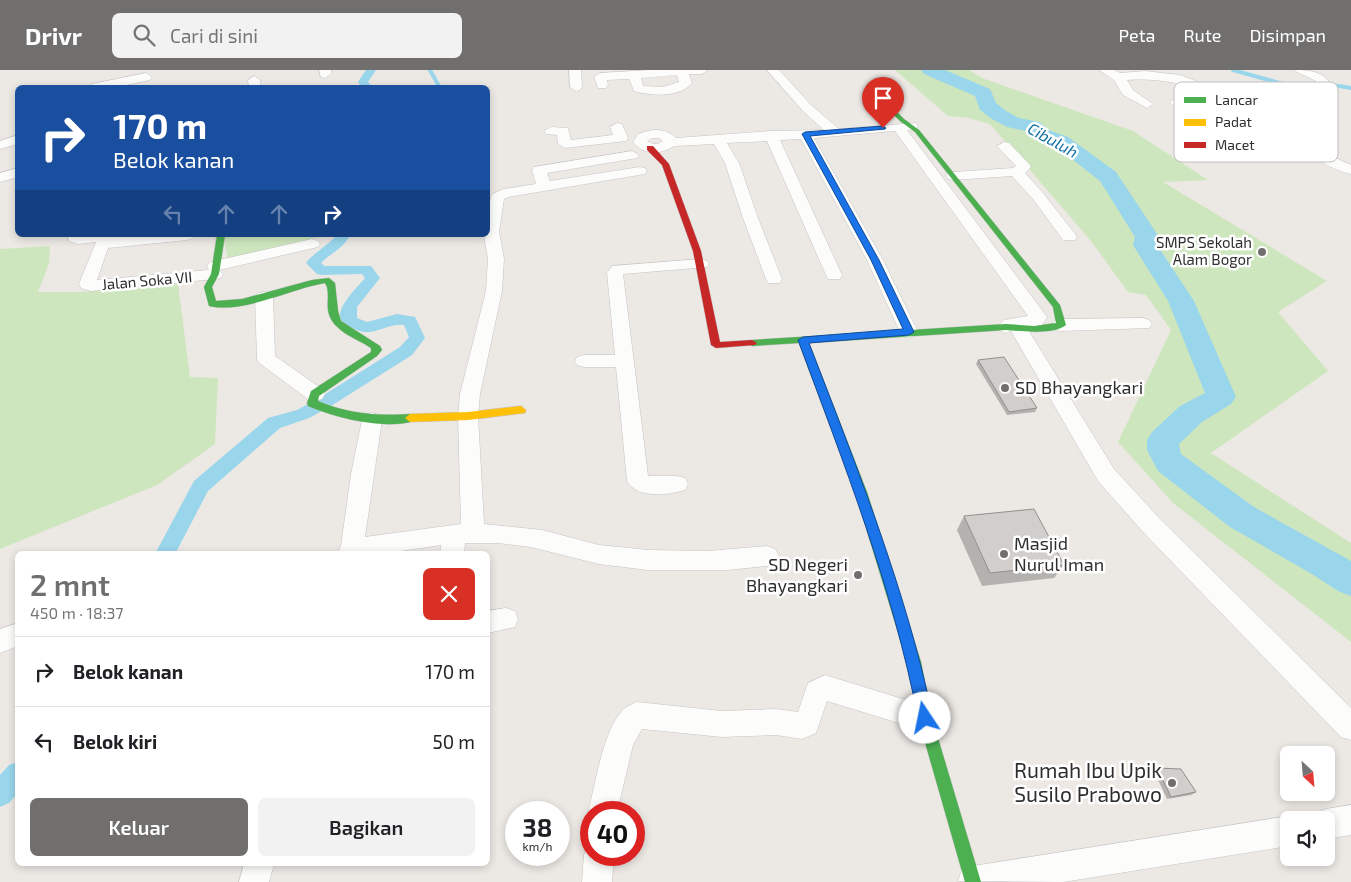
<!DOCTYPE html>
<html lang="id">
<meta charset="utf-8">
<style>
:root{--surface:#fff;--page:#f2f2f2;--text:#202124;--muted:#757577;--line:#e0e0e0;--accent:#706f6e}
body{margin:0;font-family:"Exo 2",sans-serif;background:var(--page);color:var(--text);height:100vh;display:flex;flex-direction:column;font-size:19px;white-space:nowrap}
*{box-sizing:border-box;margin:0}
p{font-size:16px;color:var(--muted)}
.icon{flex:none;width:28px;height:28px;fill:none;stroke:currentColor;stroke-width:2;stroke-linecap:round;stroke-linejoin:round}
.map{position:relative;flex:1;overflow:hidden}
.panel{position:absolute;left:15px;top:481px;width:475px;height:315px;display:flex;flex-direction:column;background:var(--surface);border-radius:8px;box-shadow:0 2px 8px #0003}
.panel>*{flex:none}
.guide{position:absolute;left:15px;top:15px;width:475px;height:152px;border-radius:8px;box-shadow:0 2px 8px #0003;background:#1a4fa0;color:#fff;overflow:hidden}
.needle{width:32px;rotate:154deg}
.tools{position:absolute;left:1280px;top:676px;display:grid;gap:10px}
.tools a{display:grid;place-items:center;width:55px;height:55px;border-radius:8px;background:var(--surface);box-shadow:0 2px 8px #0003;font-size:25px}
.speed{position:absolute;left:505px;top:731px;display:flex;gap:10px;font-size:25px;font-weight:700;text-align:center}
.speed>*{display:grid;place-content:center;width:65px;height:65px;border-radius:50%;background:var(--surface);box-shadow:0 2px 8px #0003;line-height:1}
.speed small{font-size:12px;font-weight:400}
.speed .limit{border:8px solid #d22;background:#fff;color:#111}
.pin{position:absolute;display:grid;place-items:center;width:42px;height:42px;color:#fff;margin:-51px -21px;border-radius:50% 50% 50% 0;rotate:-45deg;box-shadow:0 0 5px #0007}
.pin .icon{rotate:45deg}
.me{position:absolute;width:55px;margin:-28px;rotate:349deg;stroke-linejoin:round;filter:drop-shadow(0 0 4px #0008)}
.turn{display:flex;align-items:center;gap:18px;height:105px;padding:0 15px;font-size:22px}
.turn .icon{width:65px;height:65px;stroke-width:2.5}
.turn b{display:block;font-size:35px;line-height:42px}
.lanes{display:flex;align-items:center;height:48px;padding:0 15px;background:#0003;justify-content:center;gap:25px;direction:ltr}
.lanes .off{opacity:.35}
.round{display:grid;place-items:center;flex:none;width:52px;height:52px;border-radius:8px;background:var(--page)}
.summary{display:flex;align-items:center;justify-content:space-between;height:85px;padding:0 15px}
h1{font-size:30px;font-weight:600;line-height:38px;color:var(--accent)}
.action{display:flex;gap:10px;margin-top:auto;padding:10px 15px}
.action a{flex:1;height:58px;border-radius:8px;background:var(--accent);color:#fff;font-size:20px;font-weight:600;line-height:58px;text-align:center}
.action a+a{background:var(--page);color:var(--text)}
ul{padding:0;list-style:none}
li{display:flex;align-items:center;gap:15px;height:70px;padding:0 15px;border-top:1px solid var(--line)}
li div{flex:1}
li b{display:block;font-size:19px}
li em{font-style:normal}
header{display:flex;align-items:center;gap:30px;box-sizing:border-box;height:70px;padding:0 25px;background:var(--accent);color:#fff}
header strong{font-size:24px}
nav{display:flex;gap:28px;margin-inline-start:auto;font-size:18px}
.search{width:350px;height:45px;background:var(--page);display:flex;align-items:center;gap:12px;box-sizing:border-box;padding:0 18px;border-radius:8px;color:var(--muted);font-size:19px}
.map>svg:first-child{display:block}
.green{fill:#cee6be}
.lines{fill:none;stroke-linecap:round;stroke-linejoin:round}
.stream{stroke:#99d6ec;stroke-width:4}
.canal{fill:#99d6ec;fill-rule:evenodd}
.river{fill:#99d6ec;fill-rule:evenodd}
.street-casing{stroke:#c5c4c5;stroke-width:1}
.fast-casing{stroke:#c5c4c5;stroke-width:1}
.slow-casing{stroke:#c5c4c5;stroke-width:1}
.jam-casing{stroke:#c5c4c5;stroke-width:1}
.street{fill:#fcfcfb;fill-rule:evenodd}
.fast{fill:#4caf50;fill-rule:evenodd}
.slow{fill:#ffc107;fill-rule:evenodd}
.jam{fill:#c62828;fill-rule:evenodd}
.wall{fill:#b4b1af}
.building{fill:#d1cecb;stroke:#92908e}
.route{fill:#1a73e8;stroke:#114b97}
.poi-dot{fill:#706f6e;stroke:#fff;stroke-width:2}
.labels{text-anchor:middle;stroke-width:5;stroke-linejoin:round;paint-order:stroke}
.far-poi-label{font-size:15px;fill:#2e2e2e;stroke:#fff;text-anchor:end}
.far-street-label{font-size:15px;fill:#2e2e2e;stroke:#fff}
.far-water-label{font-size:16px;font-style:italic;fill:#0d6fa3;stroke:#fff}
.poi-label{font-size:18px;fill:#2e2e2e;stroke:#fff;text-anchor:start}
.near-poi-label{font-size:21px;fill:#2e2e2e;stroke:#fff;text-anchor:end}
.key{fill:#fff;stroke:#c0c0c0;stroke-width:1}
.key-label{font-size:14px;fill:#2e2e2e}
</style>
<header>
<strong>Drivr</strong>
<div class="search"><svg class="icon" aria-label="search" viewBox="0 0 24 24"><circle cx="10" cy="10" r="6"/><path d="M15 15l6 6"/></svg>Cari di sini</div>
<nav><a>Peta</a><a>Rute</a><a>Disimpan</a></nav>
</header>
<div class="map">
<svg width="1351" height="812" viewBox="0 0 1351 812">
<rect width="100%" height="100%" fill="#ece8e4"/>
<g class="green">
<polygon points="895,0 969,0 982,8 1133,61 1208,110 1163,112 1327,211 1278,242 1328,301 1211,383 1351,473 1351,572 1173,433 1118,372 1171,260 1146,225 1128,222 1091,171 990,54 969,48 948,46"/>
<polygon points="223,165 327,165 228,190"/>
<polygon points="50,176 49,194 38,222 80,222 178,214 190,307 218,308 215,374 157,415 0,479 0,179"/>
</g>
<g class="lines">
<g class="stream">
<polyline points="430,0 440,18"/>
<polyline points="1233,0 1283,14 1339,16 1351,18"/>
</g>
<g class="canal">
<polygon points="366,0 376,0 368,12 373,18 362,18 358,12"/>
<path d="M336 165H350C344 178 331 183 321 193L325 196H371L380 208 357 237V248L367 252 397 244 415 247 425 268 412 285 331 336 309 348 280 358 208 421 175 484H155L194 411 268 348 297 340 319 328 400 277 409 267 404 255C390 253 378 263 365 262 361 262 355 259 350 257 324 248 356 219 365 208L362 204 322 205 317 204 306 193C313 183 333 172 336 165Z"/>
<polygon points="18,692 18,723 9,733 0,737 0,705 9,695"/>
</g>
<polygon class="river" points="921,0 945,0 990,19 996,33 1006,41 1019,48 1039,52 1051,61 1068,67 1116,102 1159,167 1157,175 1194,231 1236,327 1231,334 1202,352 1179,374 1181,384 1254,437 1351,491 1351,526 1338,521 1312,504 1230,457 1158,401 1147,380 1147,370 1152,362 1180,336 1205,323 1168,231 1133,175 1135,167 1100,111 1054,75 1037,69 1026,61 1007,57 992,49 980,40 975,26 924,4"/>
<defs>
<g id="street">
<polygon points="319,0 331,0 331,4 325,8 321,7"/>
<polygon points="569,0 581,0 582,17 580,20 576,21 570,17"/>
<path d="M650 0H708L702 4H689L692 13C679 28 651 26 634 21L629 9 607 10 608 15 606 18H598L594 7 600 3ZM677 5 679 12 663 17 643 16 641 8Z"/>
<path d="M767 0H779L811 35 839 59 916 53 918 56 916 59 907 60 1047 247 1042 255 1027 258 1114 399 1161 450 1351 638V670L1341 667 1145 464 1098 411 1011 261 1006 263 1000 261 997 257 1004 250 1028 246 895 61 814 68 883 190 918 262 915 266 909 268 903 266 900 262 867 190 801 69 780 70 842 205 840 209H828L826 205 767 71 727 73 739 93 758 148 782 209 780 213H768L766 209 743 148 725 93 714 74 674 76C661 85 643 85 633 72L638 64C651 59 665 57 676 68L771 61 824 60 803 41ZM652 68H659L663 71C658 75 653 75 647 71Z"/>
<path d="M1099 0H1114L1120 3 1145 1 1180 5 1246 30 1281 14 1314 19 1319 17 1316 11 1293 0C1309 0 1327 1 1332 19 1318 35 1298 19 1282 22 1273 24 1264 30 1256 34L1271 41 1295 59 1316 54 1321 55 1323 58 1321 61 1303 65 1331 86 1351 95V104C1300 92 1270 37 1218 27 1209 26 1186 34 1176 37L1170 33 1172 30 1204 22C1177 12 1156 8 1127 10L1133 20 1153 34 1147 38 1123 25 1114 10Z"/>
<polygon points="146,3 152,7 150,10 112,18 86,18 92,14"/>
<polygon points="254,6 260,10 261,18 249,18 248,10"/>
<polygon points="617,53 622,54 628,68 626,71 565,78 558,74 557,65 546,64 544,61 551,57 568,58 571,70 613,65 610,57"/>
<polygon points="18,65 18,74 0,79 0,71"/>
<polygon points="1004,72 1009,73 1029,94 1031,97 1025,103 1043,123 1075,164 1077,167 1075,170 1063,170 1033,129 1012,106 953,110 948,109 946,106 948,103 953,102 1013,98 1016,96 997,76"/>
<polygon points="632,81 639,85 637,88 547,103 550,111 640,97 645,98 647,101 645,104 508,127 504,129 499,161 504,189 502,221 480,324 478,346 484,454 542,460 599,475 648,480 708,481 767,476 775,479 779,486 775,493 767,496 727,500 648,500 599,494 531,477 498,473 465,473 464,484 440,484 441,475 380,484 337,484 341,476 351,404 362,350 365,345 372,343 379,345 382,350 365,467 461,454 458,346 460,324 486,221 488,189 484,165 488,165 488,138 492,124 504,119 536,114 532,100 534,97"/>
<polygon points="18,98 18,107 0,112 0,103"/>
<polygon points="67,165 125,165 123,167 195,165 193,168 187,170 108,178 97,210 209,200 207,196 209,193 215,191 312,169 318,171 320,174 318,177 219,200 223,204 221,208 215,209 91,221 81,218 79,214 96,172 78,174 69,171"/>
<path d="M701 189 707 191 709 194 707 197 623 204 648 406H677L685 408 688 414 685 420C668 425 637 429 627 411L616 297H584L577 295 575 291 577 287 584 285H615L607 203 612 196Z"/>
<polygon points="264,222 270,223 273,227 275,286 322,319 325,324 322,329 315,331 308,329 259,293 257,289 255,227 258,223"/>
<polygon points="1143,248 1149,250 1152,254 1149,258 1061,261 1055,259 1052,255 1055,251 1061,249"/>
<polygon points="506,538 515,541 518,549 515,557 488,563 488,541"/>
<polygon points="18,553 18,576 0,583 0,559"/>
<path d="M825 605 935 639 938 648 935 657 925 661 827 631 816 663 802 669 776 665 722 667 642 659 633 675 617 742H591V749L588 742C596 713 602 665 621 642 625 637 631 634 637 632L722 641 776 639 798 642 808 613Z"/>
<polygon points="1351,735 1351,765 1326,769 1326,750 1313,750 1316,744 1326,739"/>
<polygon points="1289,746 1298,750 1289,750 1289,776 1063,812 958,811 962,800 973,796"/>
<polygon points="591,773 591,785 614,785 612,812 582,812 584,785 588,774"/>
<polygon points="244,794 274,794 269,812 239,812"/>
</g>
<g id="fast">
<path d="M877 26H881L904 49 919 60 1060 235 1066 255C1054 265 1021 261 1006 260L809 273 867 422 921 592 932 648 981 812H965L918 648 907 592 855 422 799 273 752 276 747 273 752 270 1006 254 1034 256 1056 253 1053 237 915 62 900 51 877 28Z"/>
<path d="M217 165H225L219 204 212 217 216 231 242 229 312 210 329 208 335 213 338 241 341 251 380 276 382 280 377 286 319 326 318 331C348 344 378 346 410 344L414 345 415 348 414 351C383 360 337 348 308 336L307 333 311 321 371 282V278C356 268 331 261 328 240 327 233 329 225 327 217L325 213C289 219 244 244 209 236L204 217 211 204Z"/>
</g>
<polygon id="slow" points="521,336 526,340 525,343 468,350 410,352 405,348 410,344 468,342"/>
<polygon id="jam" points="647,76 653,76 669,94 701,181 720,272 752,270 757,273 755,275 716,278 711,275 693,181 662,95 647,80"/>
</defs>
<use href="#street" class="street-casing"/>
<use href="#fast" class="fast-casing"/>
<use href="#slow" class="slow-casing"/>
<use href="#jam" class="jam-casing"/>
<use href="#street" class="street"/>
<use href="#fast" class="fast"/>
<use href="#slow" class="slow"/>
<use href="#jam" class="jam"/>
</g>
<g class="wall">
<polygon points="978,290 1037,338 1035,342 1007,345 976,294"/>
<polygon points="964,446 1064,495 1054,508 982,516 957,460"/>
<polygon points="1157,698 1196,722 1191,725 1167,729 1154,701"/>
</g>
<g class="building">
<polygon points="1004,287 1037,338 1009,342 978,290"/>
<polygon points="1034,439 1064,495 990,503 964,446"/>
<polygon points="1157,698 1181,699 1196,722 1171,727"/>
</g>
<path class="route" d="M883 56 886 58 885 59 810 66 879 190 914 262 909 265 809 273C856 395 906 519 933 648L930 653 925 655 920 653 918 648C893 518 844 394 798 270L803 267 903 259 871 190 802 64 805 62Z"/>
<g class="poi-dot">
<circle cx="1262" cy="182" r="5"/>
<circle cx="1005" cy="318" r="5"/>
<circle cx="1004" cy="484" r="5"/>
<circle cx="858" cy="505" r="5"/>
<circle cx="1172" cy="713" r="5"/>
</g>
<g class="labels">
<g class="far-poi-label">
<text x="1252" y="178">SMPS Sekolah<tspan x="1252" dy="17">Alam Bogor</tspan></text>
</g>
<g class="far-street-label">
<text transform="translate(147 211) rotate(-5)" y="5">Jalan Soka VII</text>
</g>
<g class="far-water-label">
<text transform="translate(1053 70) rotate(29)" y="6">Cibuluh</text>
</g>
<g class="poi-label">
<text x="1015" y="324">SD Bhayangkari</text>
<text x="1014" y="480">Masjid<tspan x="1014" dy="21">Nurul Iman</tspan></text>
<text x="848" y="501" text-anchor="end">SD Negeri<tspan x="848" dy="21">Bhayangkari</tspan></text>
</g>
<g class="near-poi-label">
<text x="1162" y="708">Rumah Ibu Upik<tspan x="1162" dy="24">Susilo Prabowo</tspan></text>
</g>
</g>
<rect x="1174" y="12" width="164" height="80" rx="8" class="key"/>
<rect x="1184" y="27" width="22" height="6" fill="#4caf50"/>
<rect x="1184" y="49" width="22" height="7" fill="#ffc107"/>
<rect x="1184" y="72" width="22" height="6" fill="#c62828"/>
<g class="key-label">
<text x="1215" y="35">Lancar</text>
<text x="1215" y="57">Padat</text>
<text x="1215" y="80">Macet</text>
</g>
</svg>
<div class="tools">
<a><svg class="needle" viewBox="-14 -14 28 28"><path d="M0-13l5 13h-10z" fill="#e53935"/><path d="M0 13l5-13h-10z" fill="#757577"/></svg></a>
<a><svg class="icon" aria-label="sound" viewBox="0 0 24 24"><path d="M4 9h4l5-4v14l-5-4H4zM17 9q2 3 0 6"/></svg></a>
</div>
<div class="speed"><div>38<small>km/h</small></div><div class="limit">40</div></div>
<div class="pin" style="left:883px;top:58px;background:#d93025"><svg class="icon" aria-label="arrive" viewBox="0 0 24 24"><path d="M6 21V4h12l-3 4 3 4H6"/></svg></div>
<svg class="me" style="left:925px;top:648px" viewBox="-20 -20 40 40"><circle r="19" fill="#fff"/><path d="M0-13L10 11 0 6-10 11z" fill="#1a73e8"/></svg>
<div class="guide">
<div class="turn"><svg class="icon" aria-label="right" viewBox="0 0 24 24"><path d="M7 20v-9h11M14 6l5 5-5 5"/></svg><div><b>170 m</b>Belok kanan</div></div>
<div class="lanes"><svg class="icon off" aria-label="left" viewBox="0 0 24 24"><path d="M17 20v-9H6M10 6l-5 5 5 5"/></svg><svg class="icon off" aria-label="ahead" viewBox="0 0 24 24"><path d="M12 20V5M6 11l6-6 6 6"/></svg><svg class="icon off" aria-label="ahead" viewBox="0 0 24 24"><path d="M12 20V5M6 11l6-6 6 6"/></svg><svg class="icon" aria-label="right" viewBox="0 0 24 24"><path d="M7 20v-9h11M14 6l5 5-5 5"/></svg></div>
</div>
<section class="panel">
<div class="summary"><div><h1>2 mnt</h1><p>450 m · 18:37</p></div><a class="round" style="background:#d93025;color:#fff"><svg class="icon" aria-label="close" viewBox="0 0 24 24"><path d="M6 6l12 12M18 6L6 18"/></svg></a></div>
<ul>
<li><svg class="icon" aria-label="right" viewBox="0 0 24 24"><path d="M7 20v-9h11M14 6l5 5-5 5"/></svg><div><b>Belok kanan</b></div><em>170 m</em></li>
<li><svg class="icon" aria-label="left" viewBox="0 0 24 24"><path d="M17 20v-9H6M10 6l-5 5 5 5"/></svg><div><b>Belok kiri</b></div><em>50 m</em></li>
</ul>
<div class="action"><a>Keluar</a><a>Bagikan</a></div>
</section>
</div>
